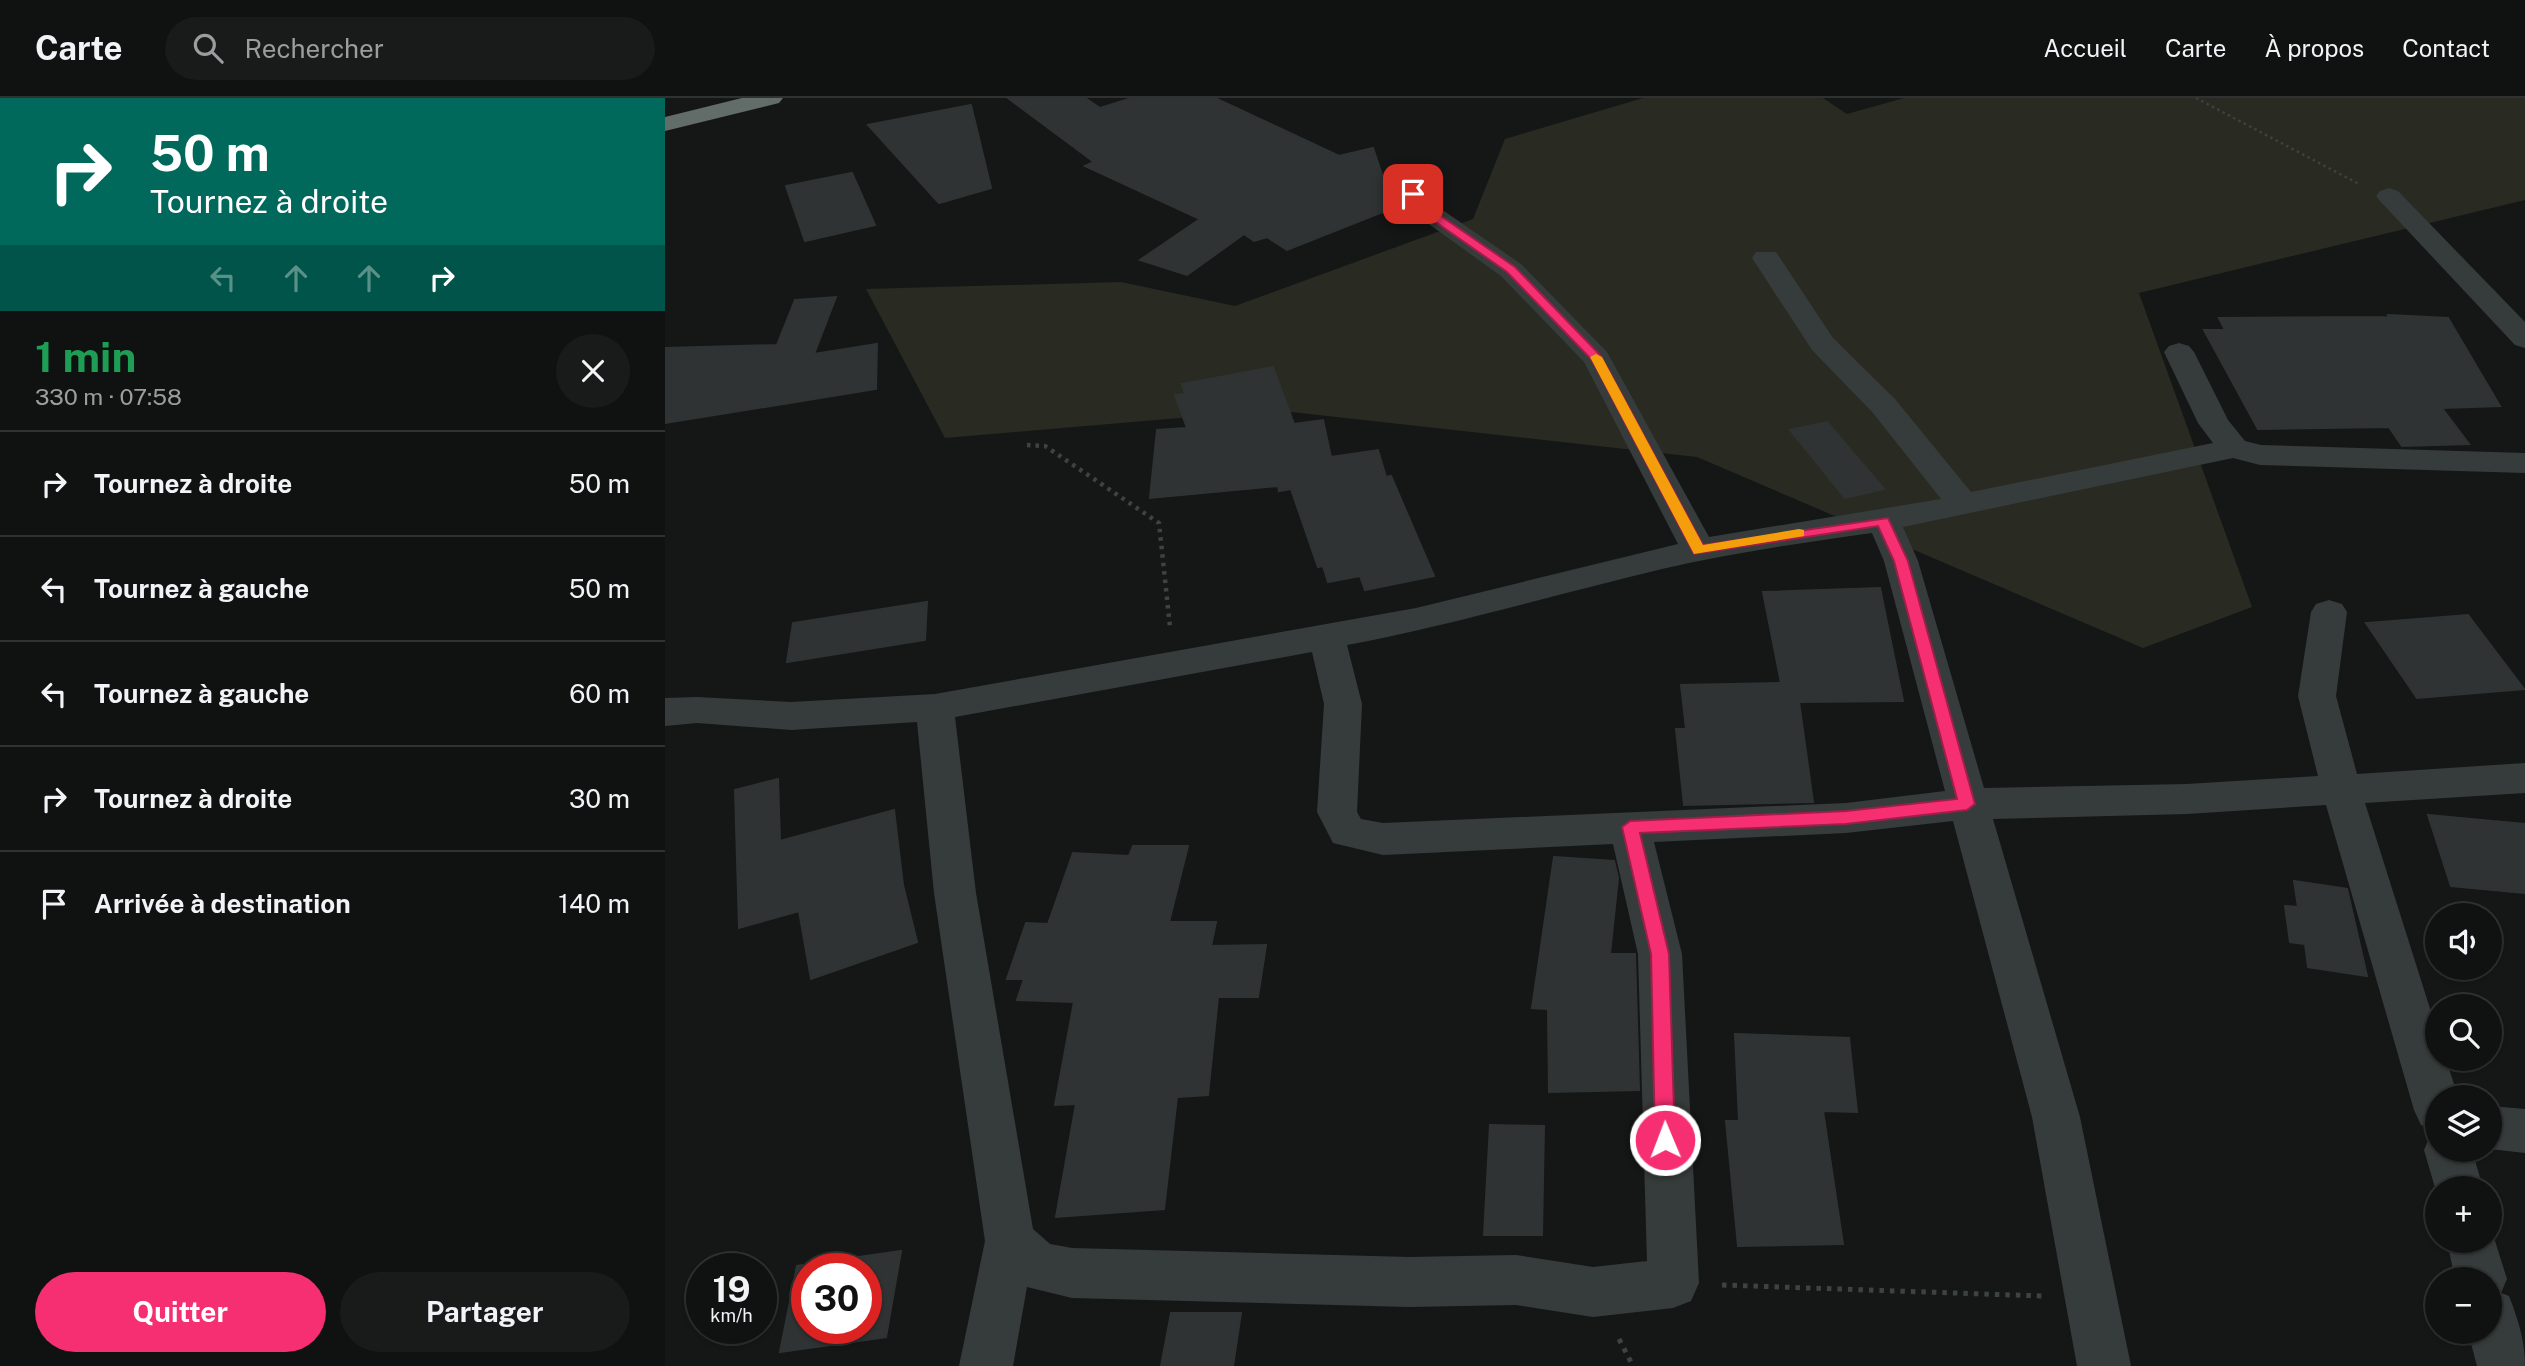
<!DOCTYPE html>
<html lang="fr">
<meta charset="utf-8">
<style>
:root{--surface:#101111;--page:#191a1a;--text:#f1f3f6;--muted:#9c9d9f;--line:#303131;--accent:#f52f71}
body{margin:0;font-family:"Public Sans",sans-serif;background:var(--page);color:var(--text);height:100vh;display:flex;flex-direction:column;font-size:26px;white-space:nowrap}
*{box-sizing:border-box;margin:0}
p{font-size:23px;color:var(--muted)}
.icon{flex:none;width:38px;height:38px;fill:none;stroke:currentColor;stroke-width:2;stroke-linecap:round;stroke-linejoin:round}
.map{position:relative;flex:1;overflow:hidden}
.panel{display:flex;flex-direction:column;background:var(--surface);width:665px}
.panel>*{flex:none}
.guide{background:#00695c;color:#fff;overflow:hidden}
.buttons{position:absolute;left:1760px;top:805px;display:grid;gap:14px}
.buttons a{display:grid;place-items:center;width:77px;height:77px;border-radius:50%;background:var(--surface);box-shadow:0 2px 5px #0004,0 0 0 2px var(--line);font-size:35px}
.speed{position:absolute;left:21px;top:1155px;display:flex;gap:14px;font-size:35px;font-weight:700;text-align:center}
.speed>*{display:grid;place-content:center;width:91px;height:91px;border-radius:50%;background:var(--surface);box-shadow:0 2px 5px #0004,0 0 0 2px var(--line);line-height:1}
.speed small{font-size:18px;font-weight:400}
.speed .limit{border:10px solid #d22;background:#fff;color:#111}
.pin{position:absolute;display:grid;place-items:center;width:60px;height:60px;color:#fff;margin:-30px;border-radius:14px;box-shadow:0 4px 10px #0006}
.me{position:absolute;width:77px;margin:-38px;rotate:359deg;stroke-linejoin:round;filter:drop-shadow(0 0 5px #0008)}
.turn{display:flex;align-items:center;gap:24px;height:147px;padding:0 35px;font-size:32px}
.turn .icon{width:91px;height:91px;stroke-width:2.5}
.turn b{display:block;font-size:49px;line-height:60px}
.lanes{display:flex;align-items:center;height:66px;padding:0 35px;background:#0003;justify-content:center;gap:35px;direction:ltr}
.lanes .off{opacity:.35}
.round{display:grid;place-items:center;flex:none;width:74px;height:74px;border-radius:37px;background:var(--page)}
.headline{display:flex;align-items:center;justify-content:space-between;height:119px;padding:0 35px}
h1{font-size:42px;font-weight:700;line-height:52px;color:#1e9e55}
.button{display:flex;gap:14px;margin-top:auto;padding:14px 35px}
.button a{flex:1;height:80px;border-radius:42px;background:var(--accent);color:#fff;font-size:28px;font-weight:700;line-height:80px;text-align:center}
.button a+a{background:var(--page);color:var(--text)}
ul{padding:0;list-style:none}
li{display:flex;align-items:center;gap:21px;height:105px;padding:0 35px;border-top:2px solid var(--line)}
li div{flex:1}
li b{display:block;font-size:26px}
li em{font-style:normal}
header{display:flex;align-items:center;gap:42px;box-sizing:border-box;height:98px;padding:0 35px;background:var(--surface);border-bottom:2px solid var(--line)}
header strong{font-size:33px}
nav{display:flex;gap:38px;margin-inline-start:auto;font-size:24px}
.search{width:490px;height:63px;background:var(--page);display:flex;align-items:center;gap:18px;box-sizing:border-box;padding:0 24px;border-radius:38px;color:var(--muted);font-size:26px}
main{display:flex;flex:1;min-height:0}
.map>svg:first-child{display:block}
.green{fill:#292a21}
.building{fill:#303333;stroke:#2f3333;stroke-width:2;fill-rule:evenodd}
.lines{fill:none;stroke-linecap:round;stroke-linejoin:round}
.path-far2{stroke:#3c4341;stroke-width:2.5;stroke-dasharray:2.5 3.5;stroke-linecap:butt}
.path-far1{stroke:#3c4341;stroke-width:4.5;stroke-dasharray:3.5 5;stroke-linecap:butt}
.path{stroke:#3c4341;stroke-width:5;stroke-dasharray:4.5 6;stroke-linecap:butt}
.minor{fill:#363c3b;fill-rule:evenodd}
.highway{fill:#626d6a;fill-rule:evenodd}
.route{fill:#f52f71;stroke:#9f1f49;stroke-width:2}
.slow{fill:#f59e0b}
</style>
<header>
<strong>Carte</strong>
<div class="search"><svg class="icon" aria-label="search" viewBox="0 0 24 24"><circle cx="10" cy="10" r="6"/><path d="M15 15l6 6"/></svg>Rechercher</div>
<nav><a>Accueil</a><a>Carte</a><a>À propos</a><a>Contact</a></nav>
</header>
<main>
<section class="panel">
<div class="guide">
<div class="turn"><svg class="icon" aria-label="right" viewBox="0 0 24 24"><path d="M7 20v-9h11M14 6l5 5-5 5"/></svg><div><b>50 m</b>Tournez à droite</div></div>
<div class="lanes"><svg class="icon off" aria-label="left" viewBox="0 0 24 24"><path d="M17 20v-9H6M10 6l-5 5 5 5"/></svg><svg class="icon off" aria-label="ahead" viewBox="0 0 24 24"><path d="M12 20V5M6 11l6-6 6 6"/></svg><svg class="icon off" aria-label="ahead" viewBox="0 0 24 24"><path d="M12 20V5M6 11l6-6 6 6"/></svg><svg class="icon" aria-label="right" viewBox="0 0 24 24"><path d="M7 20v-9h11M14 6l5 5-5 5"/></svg></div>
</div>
<div class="headline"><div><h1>1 min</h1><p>330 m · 07:58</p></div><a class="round"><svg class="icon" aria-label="close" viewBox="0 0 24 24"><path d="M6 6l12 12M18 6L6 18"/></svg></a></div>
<ul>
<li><svg class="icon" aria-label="right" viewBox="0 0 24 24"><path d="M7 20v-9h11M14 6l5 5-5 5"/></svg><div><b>Tournez à droite</b></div><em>50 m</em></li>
<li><svg class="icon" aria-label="left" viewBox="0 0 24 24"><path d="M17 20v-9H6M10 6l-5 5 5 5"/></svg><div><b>Tournez à gauche</b></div><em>50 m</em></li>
<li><svg class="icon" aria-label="left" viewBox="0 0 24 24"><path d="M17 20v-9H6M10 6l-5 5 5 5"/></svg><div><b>Tournez à gauche</b></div><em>60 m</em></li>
<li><svg class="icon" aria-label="right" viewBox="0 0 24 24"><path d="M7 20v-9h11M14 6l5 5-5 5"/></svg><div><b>Tournez à droite</b></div><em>30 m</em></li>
<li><svg class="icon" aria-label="arrive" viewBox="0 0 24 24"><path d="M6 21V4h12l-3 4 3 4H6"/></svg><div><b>Arrivée à destination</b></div><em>140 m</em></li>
</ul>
<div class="button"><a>Quitter</a><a>Partager</a></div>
</section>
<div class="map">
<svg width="1860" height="1268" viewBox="0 0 1860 1268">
<rect width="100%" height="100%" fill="#151717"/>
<polygon class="green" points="978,0 1158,0 1182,16 1239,0 1860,0 1860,102 1474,195 1587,509 1478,550 1032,359 608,312 280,340 201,191 456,184 570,208 808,121 840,41"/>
<g class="building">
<polygon points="343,0 420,0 435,10 467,0 550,0 674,58 708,50 728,110 622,152 602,139 589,143 579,136 522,177 475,162 535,121 420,68 429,64"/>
<polygon points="306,7 326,90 274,105 203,27"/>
<polygon points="187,75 210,127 140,143 121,88"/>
<polygon points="171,199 149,256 212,246 211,291 0,325 0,250 112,247 130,202"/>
<polygon points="1723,217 1783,220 1835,308 1777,310 1804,346 1737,348 1724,329 1593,331 1539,232 1560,232 1554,220 1724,219"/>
<polygon points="608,269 629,326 658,322 666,359 713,352 721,379 726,378 769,478 700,492 695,478 663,484 658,468 653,469 626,391 614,393 613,388 485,400 492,332 522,330 510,297 520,296 517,286"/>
<polygon points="1162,324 1219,391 1180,400 1125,332"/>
<polygon points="1215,490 1238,603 1134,604 1148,704 1019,707 1011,631 1021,631 1016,587 1116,585 1098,494"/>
<polygon points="262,504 260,542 122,564 128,525"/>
<polygon points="1803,517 1859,591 1752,600 1701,525"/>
<polygon points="113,681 115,743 229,712 238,787 252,844 146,881 134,813 74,830 70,692"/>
<polygon points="1763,717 1860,726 1860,795 1786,788"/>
<polygon points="468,748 523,748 504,824 551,824 546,848 601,847 593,899 553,899 543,997 512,999 499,1111 391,1119 411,1006 390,1007 409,904 352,902 359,881 342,881 361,825 383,826 408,755 464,758"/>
<polygon points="889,759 949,763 953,780 945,856 970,856 974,992 884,994 883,911 867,910"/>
<polygon points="1629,783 1682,791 1702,878 1643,869 1640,846 1625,844 1620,808 1633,809"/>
<polygon points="1070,936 1184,940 1192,1014 1158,1013 1178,1146 1073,1148 1061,1023 1074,1023"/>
<polygon points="825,1027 879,1028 877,1137 819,1137"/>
<path d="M236 1153 221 1239 115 1254 132 1168ZM142 1171H201V1230H142Z"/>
<polygon points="506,1215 576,1215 568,1268 496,1268"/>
</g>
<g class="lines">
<polyline class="path-far2" points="1531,0 1694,86"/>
<polyline class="path-far1" points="362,347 380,348 494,425 505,529"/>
<g class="path">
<polyline points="1057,1187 1377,1198"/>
<polyline points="954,1241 968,1268"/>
</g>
<g class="minor">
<path d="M740 75 749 78 766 104 856 166 942 254 1044 439 1276 401 1208 315 1147 252 1087 160 1091 154H1111L1168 240 1230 301 1306 394 1548 345 1533 325 1499 254 1504 248 1514 245 1524 248 1529 254 1563 322 1580 343 1596 347 1860 355V375L1595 367 1568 360 1238 429 1253 463 1319 690 1522 686 1653 678 1633 598 1646 514 1651 506 1664 502 1677 506 1682 514 1671 598 1692 676 1860 665V695L1700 705 1773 936V961H1781L1793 999H1773V1033L1756 1027 1749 1012 1661 707 1522 716 1328 721 1415 1019 1466 1268H1412L1367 1019 1288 723 1181 735 989 744 1017 856 1034 1185 1026 1203 1008 1210 928 1219 851 1207 744 1209 407 1200 362 1189 348 1268H294L320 1143 269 795 252 624 126 632 32 625 0 628V600L32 599 126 604 270 596 751 510 1013 446 919 264 836 178 747 114 727 83 731 78ZM1207 435 1219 463 1280 693 1181 705 718 725 696 721 692 714 697 606 682 547C788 527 892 496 997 471 1066 455 1136 445 1207 435ZM647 554 659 606 652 714 668 745 718 757 948 746 973 856 982 1163 928 1169 851 1157 744 1159 407 1150 385 1146 368 1131 311 795 290 619Z"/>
<polygon points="1724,90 1733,93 1860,224 1860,250 1850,247 1715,103 1711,98 1715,93"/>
<polygon points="1825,1008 1860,1011 1860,1055 1825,1051"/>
<polygon points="1773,1034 1773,1052 1807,1052 1818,1090 1773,1090 1773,1100 1759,1052 1766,1036"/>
<path d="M1825 1127 1842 1181 1836 1195 1844 1198C1853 1221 1860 1243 1860 1268H1812L1803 1234H1825V1181H1790L1782 1143H1825Z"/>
</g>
<polygon class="highway" points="77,0 118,0 114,5 0,33 0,19"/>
</g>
<polygon class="route" points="744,94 751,94 760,107 850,169 936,258 1038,447 1223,420 1243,463 1310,706 1302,712 1181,726 975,735 1004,856 1010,1042 1007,1048 1000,1051 993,1048 990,1042 986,856 957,729 965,723 1181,713 1292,701 1229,463 1213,428 1029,456 927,262 842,174 752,111"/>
<polygon class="slow" points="931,256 937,259 1038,447 1134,431 1139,432 1139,438 1029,456 925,259"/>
</svg>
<div class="buttons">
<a><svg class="icon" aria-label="sound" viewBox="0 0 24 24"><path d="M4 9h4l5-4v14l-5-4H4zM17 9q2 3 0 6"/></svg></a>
<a><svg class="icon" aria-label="search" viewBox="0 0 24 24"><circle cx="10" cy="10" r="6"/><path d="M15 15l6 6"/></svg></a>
<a><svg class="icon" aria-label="layers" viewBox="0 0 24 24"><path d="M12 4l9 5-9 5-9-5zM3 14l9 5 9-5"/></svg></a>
<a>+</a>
<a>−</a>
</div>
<div class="speed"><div>19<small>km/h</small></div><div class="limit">30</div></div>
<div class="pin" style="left:748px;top:96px;background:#d93025"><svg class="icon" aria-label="arrive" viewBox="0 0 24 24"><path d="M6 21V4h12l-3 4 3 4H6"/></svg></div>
<svg class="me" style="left:1000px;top:1042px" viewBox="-20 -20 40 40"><circle r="17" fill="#f52f71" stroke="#fff" stroke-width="3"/><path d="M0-11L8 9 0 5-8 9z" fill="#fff"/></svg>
</div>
</main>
